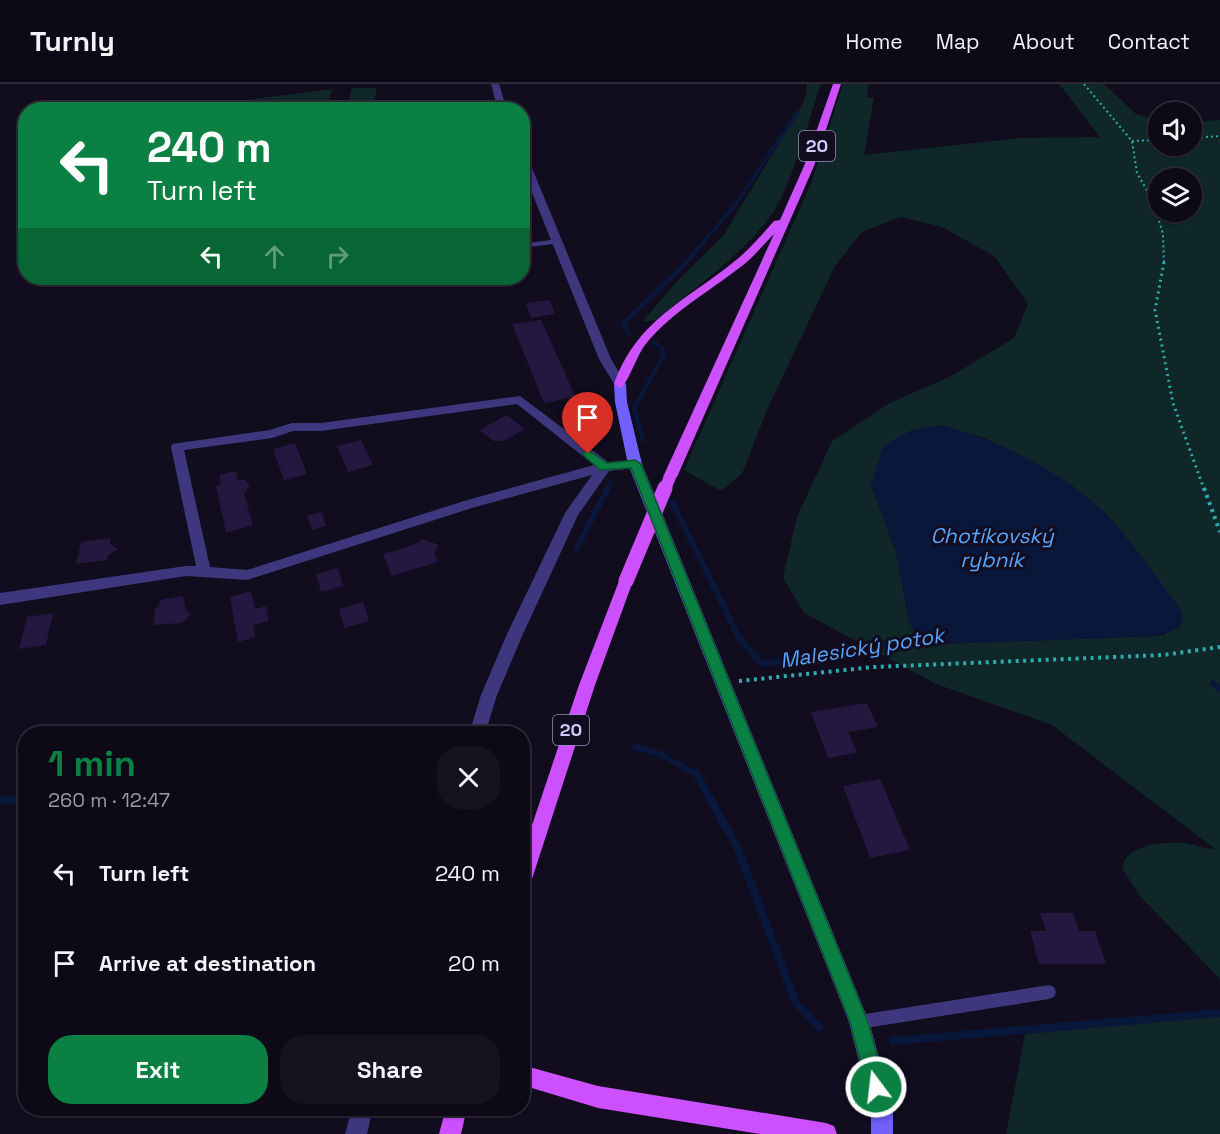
<!DOCTYPE html>
<meta charset="utf-8">
<style>
:root{--surface:#0d0916;--page:#16121f;--text:#f1f3f6;--muted:#9a9aa1;--line:#2d2a35;--accent:#0b8043}
body{margin:0;font-family:"Space Grotesk",sans-serif;background:var(--page);color:var(--text);height:100vh;display:flex;flex-direction:column;font-size:22px;white-space:nowrap}
*{box-sizing:border-box;margin:0}
p{font-size:20px;color:var(--muted)}
.icon{flex:none;width:33px;height:33px;fill:none;stroke:currentColor;stroke-width:2;stroke-linecap:round;stroke-linejoin:round}
.map{position:relative;flex:1;overflow:hidden}
.panel{position:absolute;left:18px;top:642px;width:512px;height:390px;display:flex;flex-direction:column;background:var(--surface);border-radius:24px;box-shadow:0 2px 4px #0004,0 0 0 2px var(--line)}
.panel>*{flex:none}
.top-card{position:absolute;left:18px;top:18px;width:512px;height:183px;border-radius:24px;box-shadow:0 2px 4px #0004,0 0 0 2px var(--line);background:#0b8043;color:#fff;overflow:hidden}
.buttons{position:absolute;left:1148px;top:18px;display:grid;gap:12px}
.buttons a{display:grid;place-items:center;width:54px;height:54px;border-radius:50%;background:var(--surface);box-shadow:0 2px 4px #0004,0 0 0 2px var(--line);font-size:30px}
.pin{position:absolute;display:grid;place-items:center;width:51px;height:51px;color:#fff;margin:-62px -26px;border-radius:50% 50% 50% 0;rotate:-45deg;box-shadow:0 0 6px #0007}
.pin .icon{rotate:45deg}
.me{position:absolute;width:66px;margin:-33px;rotate:345deg;stroke-linejoin:round;filter:drop-shadow(0 0 4px #0008)}
.turn{display:flex;align-items:center;gap:21px;height:126px;padding:0 30px;font-size:27px}
.turn .icon{width:78px;height:78px;stroke-width:2.5}
.turn b{display:block;font-size:42px;line-height:51px}
.lanes{display:flex;align-items:center;height:57px;padding:0 30px;background:#0003;justify-content:center;gap:30px;direction:ltr}
.lanes .off{opacity:.35}
.round{display:grid;place-items:center;flex:none;width:63px;height:63px;border-radius:24px;background:var(--page)}
.overview{display:flex;align-items:center;justify-content:space-between;height:102px;padding:0 30px}
h1{font-size:36px;font-weight:800;line-height:45px;color:var(--accent)}
.action{display:flex;gap:12px;margin-top:auto;padding:12px 30px}
.action a{flex:1;height:69px;border-radius:24px;background:var(--accent);color:#fff;font-size:24px;font-weight:800;line-height:69px;text-align:center}
.action a+a{background:var(--page);color:var(--text)}
ul{padding:0;list-style:none}
li{display:flex;align-items:center;gap:18px;height:90px;padding:0 30px}
li div{flex:1}
li b{display:block;font-size:22px}
li em{font-style:normal}
header{display:flex;align-items:center;gap:36px;box-sizing:border-box;height:84px;padding:0 30px;background:var(--surface);border-bottom:2px solid var(--line)}
header strong{font-size:28px}
nav{display:flex;gap:33px;margin-inline-start:auto;font-size:21px}
.map>svg:first-child{display:block}
.green{fill:#0f2728;fill-rule:evenodd}
.water{fill:#09173b}
.lines{fill:none;stroke-linecap:round;stroke-linejoin:round}
.stream-far3{stroke:#09173b;stroke-width:4}
.stream-far2{stroke:#09173b;stroke-width:4.5}
.stream-far1{stroke:#09173b;stroke-width:6}
.stream{stroke:#09173b;stroke-width:8}
.building{fill:#23183f}
.path-far2{stroke:#2dadb0;stroke-width:2;stroke-dasharray:2 3;stroke-linecap:butt}
.path-far1{stroke:#2dadb0;stroke-width:3;stroke-dasharray:2 4;stroke-linecap:butt}
.path{stroke:#2dadb0;stroke-width:4;stroke-dasharray:3 4.5;stroke-linecap:butt}
.lane{fill:#3f377e;fill-rule:evenodd}
.street{fill:#3f377e;fill-rule:evenodd}
.secondary{fill:#7160ff;fill-rule:evenodd}
.primary{fill:#cc50ff;fill-rule:evenodd}
.primary-bridge-far1{stroke:#cc50ff;stroke-width:12}
.primary-bridge{stroke:#cc50ff;stroke-width:15}
.route{fill:#0b8043;stroke:#07532c;stroke-width:1.5}
.labels{text-anchor:middle;stroke-width:6;stroke-linejoin:round;paint-order:stroke}
.shield{fill:#110c1e;stroke:#9a90bc;stroke-width:1.5}
.shield-label{font-size:18px;font-weight:bold;fill:#d4c9ff}
.water-label{font-size:21px;font-style:italic;fill:#57a4ff;stroke:#110c1e}
</style>
<header>
<strong>Turnly</strong>
<nav><a>Home</a><a>Map</a><a>About</a><a>Contact</a></nav>
</header>
<div class="map">
<svg width="1220" height="1050" viewBox="0 0 1220 1050">
<rect width="100%" height="100%" fill="#110c1e"/>
<g class="green">
<path d="M807 0H821C808 37 793 99 772 130 742 172 695 203 656 236L642 238 679 195 723 152 802 21 806 11Z"/>
<path d="M843 0H877L868 1 867 14H874L864 71 1020 54 1100 53 1059 0H1104L1136 30 1158 36V62H1191V38L1220 36V895L1140 812 1122 784C1127 760 1161 758 1183 759 1194 760 1206 765 1215 765L1052 641 936 600 804 529 783 494 797 433 832 357 890 319 951 292 1014 254 1028 220 994 172 942 143 901 133 862 148 835 182 767 326 742 390 721 407 684 386 812 97ZM1158 94H1191V128H1158ZM941 341 984 354 1016 370 1110 434 1178 522 1183 533 1164 551 1155 552 939 560 909 538 896 467 871 401 912 346Z"/>
<polygon points="352,4 377,4 372,25 346,25"/>
<polygon points="332,5 327,25 175,25"/>
<polygon points="1220,932 1220,1050 1006,1050 1025,950"/>
</g>
<path class="water" d="M940 341C998 355 1070 391 1111 435 1135 462 1156 493 1178 522L1183 533 1180 544 1155 552 939 560 916 551 909 538 896 467 871 401 883 362 912 346Z"/>
<g class="lines">
<polyline class="stream-far3" points="685,180 735,121 798,27"/>
<g class="stream-far2">
<polyline points="629,250 623,240 687,178"/>
<polyline points="643,356 634,324 663,273 662,264 654,258"/>
<polyline points="608,405 611,399"/>
</g>
<g class="stream-far1">
<polyline points="672,418 738,552 761,580 930,553"/>
<polyline points="577,464 608,404"/>
<polyline points="1213,599 1220,605"/>
<polyline points="452,650 465,645"/>
<polyline points="635,663 660,670 698,691"/>
</g>
<g class="stream">
<polyline points="696,689 738,765 796,919 819,943"/>
<polyline points="0,716 26,716"/>
<polyline points="893,957 1220,929"/>
</g>
</g>
<g class="building">
<polygon points="550,216 555,230 531,234 526,219"/>
<polygon points="541,236 566,291 575,313 544,319 512,240"/>
<polygon points="506,331 525,345 504,357 494,357 480,346"/>
<polygon points="361,356 373,381 348,388 337,362"/>
<polygon points="295,359 307,390 284,396 273,365"/>
<polygon points="236,387 238,397 244,395 250,401 244,410 253,441 226,449 216,402 221,401 219,391"/>
<polygon points="322,428 326,442 312,446 307,432"/>
<polygon points="111,454 110,460 118,465 108,471 107,476 76,480 81,458"/>
<polygon points="422,455 439,461 434,468 438,478 392,492 383,470 413,461"/>
<polygon points="338,484 343,502 321,508 316,490"/>
<polygon points="251,507 255,525 266,522 269,537 253,541 255,553 238,558 230,513"/>
<polygon points="183,512 186,527 191,530 182,539 154,541 155,524 159,522 160,516"/>
<polygon points="363,518 369,537 344,544 339,525"/>
<polygon points="53,529 46,561 19,565 27,533"/>
<polygon points="867,619 878,643 848,648 857,669 828,674 811,628"/>
<polygon points="880,695 910,766 870,774 843,702"/>
<polygon points="1040,829 1073,829 1079,847 1095,847 1106,880 1039,880 1030,847 1046,847"/>
</g>
<g class="lines">
<g class="path-far2">
<polyline points="1084,0 1132,57 1137,89 1153,117 1163,150 1164,180"/>
<polyline points="1191,54 1220,52"/>
<polyline points="1132,57 1158,56"/>
</g>
<polyline class="path-far1" points="1164,178 1155,226 1173,319 1204,405"/>
<g class="path">
<polyline points="1204,404 1220,448"/>
<polyline points="739,597 874,583 1163,571 1220,563"/>
</g>
<g class="lane">
<polygon points="535,102 538,104 537,105 522,107 522,103"/>
<polygon points="557,155 560,155 560,159 522,164 522,160"/>
<polygon points="1049,901 1054,903 1056,908 1054,913 1049,915 859,945 854,943 852,938 854,933 859,931"/>
</g>
<g class="street">
<polygon points="491,0 499,0 507,26 498,26"/>
<polygon points="522,69 527,72 611,275 626,300 624,303 616,303 599,275 522,84"/>
<path d="M520 312 608 378 635 376 642 380 635 384 609 387 578 431 523 550 497 611 485 650H469L481 611 507 550 565 429 592 391 472 424 247 496 186 492 0 521V509L186 482H196L171 363 172 360 270 346 292 339H321ZM517 320 594 381 464 417 247 486 210 483 184 366 272 354 293 347H321Z"/>
<polygon points="352,1024 373,1024 367,1050 345,1050"/>
</g>
<polygon class="secondary" points="620,296 626,300 627,318 642,380 869,938 893,1024 893,1050 871,1050 871,1024 849,938 628,380 615,318 614,300"/>
<g class="primary">
<path d="M833 0H841L814 82 677 393 670 398 665 396 663 393 774 150C765 159 757 169 748 177 714 205 672 227 645 261 637 271 627 302 620 304L614 300C638 232 693 214 742 171 754 160 764 148 774 137L780 136 804 82Z"/>
<polygon points="626,492 633,497 595,601 531,798 529,804 522,807 522,771 579,601 619,497"/>
<polygon points="522,981 598,1002 826,1039 834,1042 837,1050 760,1050 598,1024 522,1001"/>
<polygon points="446,1024 467,1024 461,1050 439,1050"/>
</g>
<polyline class="primary-bridge-far1" points="665,405 670,393"/>
<polyline class="primary-bridge" points="626,497 665,404"/>
</g>
<polygon class="route" points="588,366 607,379 635,376 641,380 868,938 886,1003 883,1010 876,1012 869,1010 867,1003 850,938 631,384 600,386 582,370"/>
<g class="labels">
<g class="shield">
<rect x="799" y="47" width="36" height="30" rx="4.5"/>
<rect x="553" y="631" width="36" height="30" rx="4.5"/>
</g>
<g class="shield-label">
<text x="817" y="68">20</text>
<text x="571" y="652">20</text>
</g>
<g class="water-label">
<text x="992" y="459">Chotíkovský<tspan x="992" dy="24">rybník</tspan></text>
<text transform="translate(862 564) rotate(-9)" y="7">Malesický potok</text>
</g>
</g>
</svg>
<div class="buttons">
<a><svg class="icon" aria-label="sound" viewBox="0 0 24 24"><path d="M4 9h4l5-4v14l-5-4H4zM17 9q2 3 0 6"/></svg></a>
<a><svg class="icon" aria-label="layers" viewBox="0 0 24 24"><path d="M12 4l9 5-9 5-9-5zM3 14l9 5 9-5"/></svg></a>
</div>
<div class="pin" style="left:588px;top:370px;background:#d93025"><svg class="icon" aria-label="arrive" viewBox="0 0 24 24"><path d="M6 21V4h12l-3 4 3 4H6"/></svg></div>
<svg class="me" style="left:876px;top:1003px" viewBox="-20 -20 40 40"><circle r="17" fill="#0b8043" stroke="#fff" stroke-width="3"/><path d="M0-11L8 9 0 5-8 9z" fill="#fff"/></svg>
<div class="top-card">
<div class="turn"><svg class="icon" aria-label="left" viewBox="0 0 24 24"><path d="M17 20v-9H6M10 6l-5 5 5 5"/></svg><div><b>240 m</b>Turn left</div></div>
<div class="lanes"><svg class="icon" aria-label="left" viewBox="0 0 24 24"><path d="M17 20v-9H6M10 6l-5 5 5 5"/></svg><svg class="icon off" aria-label="ahead" viewBox="0 0 24 24"><path d="M12 20V5M6 11l6-6 6 6"/></svg><svg class="icon off" aria-label="right" viewBox="0 0 24 24"><path d="M7 20v-9h11M14 6l5 5-5 5"/></svg></div>
</div>
<section class="panel">
<div class="overview"><div><h1>1 min</h1><p>260 m · 12:47</p></div><a class="round"><svg class="icon" aria-label="close" viewBox="0 0 24 24"><path d="M6 6l12 12M18 6L6 18"/></svg></a></div>
<ul>
<li><svg class="icon" aria-label="left" viewBox="0 0 24 24"><path d="M17 20v-9H6M10 6l-5 5 5 5"/></svg><div><b>Turn left</b></div><em>240 m</em></li>
<li><svg class="icon" aria-label="arrive" viewBox="0 0 24 24"><path d="M6 21V4h12l-3 4 3 4H6"/></svg><div><b>Arrive at destination</b></div><em>20 m</em></li>
</ul>
<div class="action"><a>Exit</a><a>Share</a></div>
</section>
</div>
